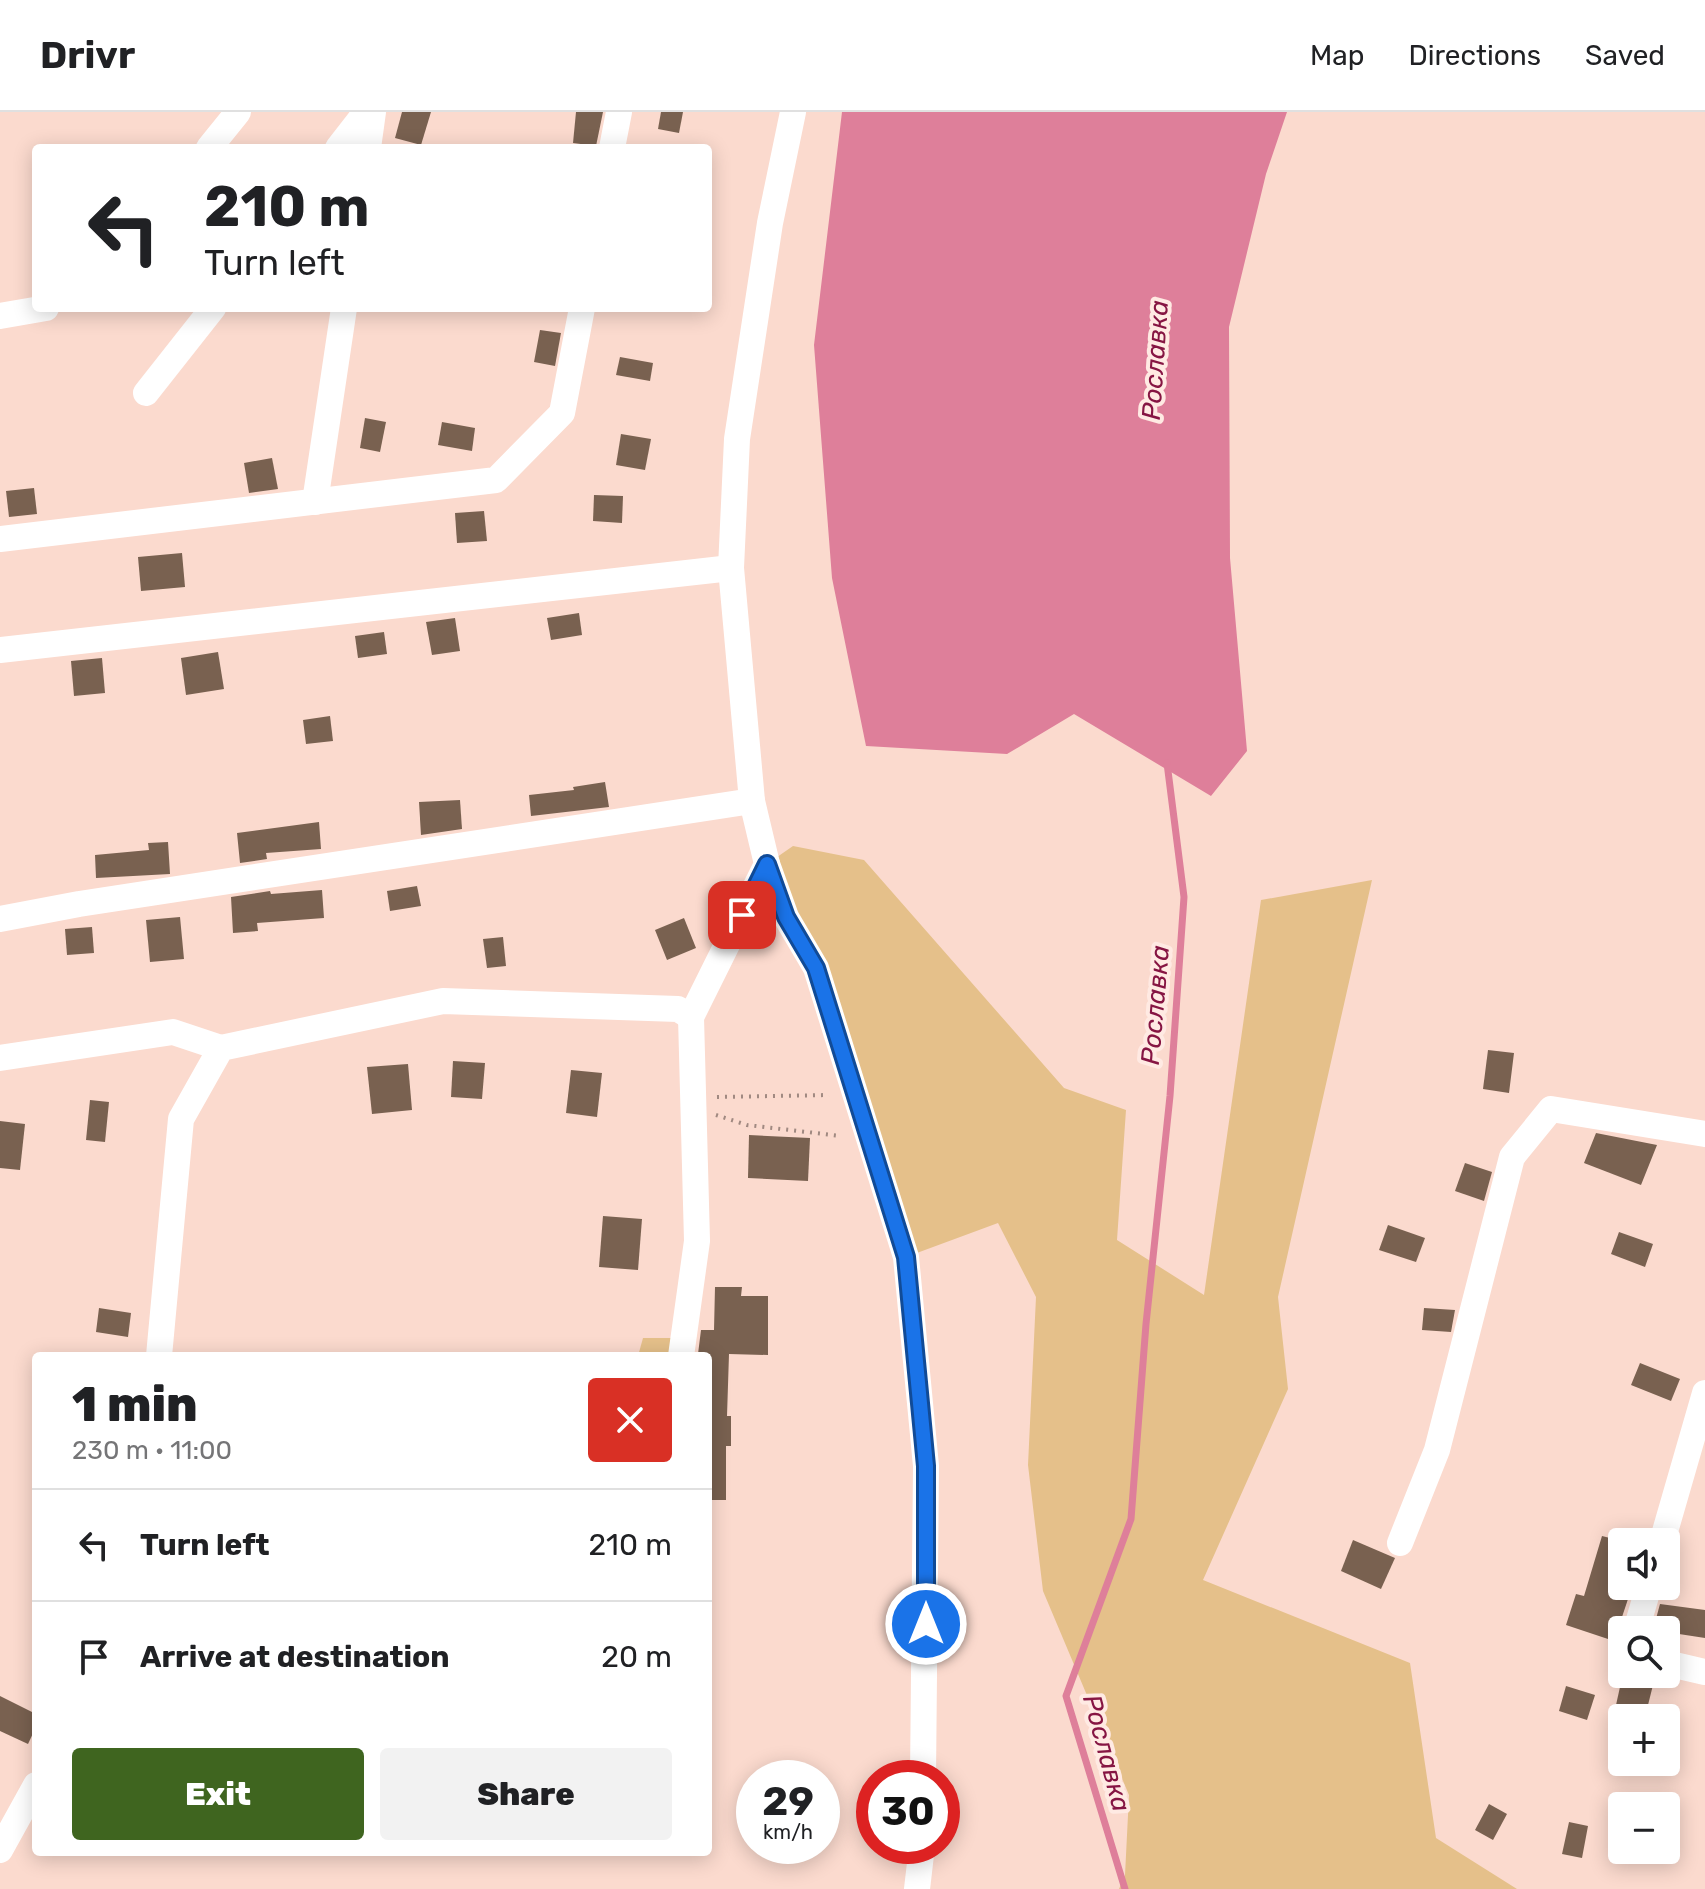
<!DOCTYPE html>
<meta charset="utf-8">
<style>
:root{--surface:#fff;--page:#f2f2f2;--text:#202124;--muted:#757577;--line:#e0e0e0;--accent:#3f651f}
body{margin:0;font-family:Rubik,sans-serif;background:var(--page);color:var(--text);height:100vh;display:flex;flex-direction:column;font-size:30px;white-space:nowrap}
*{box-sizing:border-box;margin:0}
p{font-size:26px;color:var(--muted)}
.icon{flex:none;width:44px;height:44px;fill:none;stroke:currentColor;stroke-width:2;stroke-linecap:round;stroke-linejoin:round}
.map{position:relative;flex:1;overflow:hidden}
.drawer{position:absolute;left:32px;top:1240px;width:680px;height:504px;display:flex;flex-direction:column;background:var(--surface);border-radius:8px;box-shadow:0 4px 20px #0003}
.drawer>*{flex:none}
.guide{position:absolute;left:32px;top:32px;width:680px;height:168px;border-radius:8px;box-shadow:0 4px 20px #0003;background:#fff;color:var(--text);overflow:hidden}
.fabs{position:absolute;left:1608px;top:1416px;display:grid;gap:16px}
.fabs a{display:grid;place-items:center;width:72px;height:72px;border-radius:8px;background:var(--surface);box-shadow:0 4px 20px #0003;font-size:40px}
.speed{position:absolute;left:736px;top:1648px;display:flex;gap:16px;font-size:40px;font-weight:700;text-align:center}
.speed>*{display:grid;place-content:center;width:104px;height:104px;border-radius:50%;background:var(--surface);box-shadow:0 4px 20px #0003;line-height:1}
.speed small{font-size:20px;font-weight:400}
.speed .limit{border:12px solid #d22;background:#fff;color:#111}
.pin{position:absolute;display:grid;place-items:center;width:68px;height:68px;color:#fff;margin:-34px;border-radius:16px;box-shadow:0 4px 12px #0006}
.me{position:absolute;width:88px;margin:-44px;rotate:0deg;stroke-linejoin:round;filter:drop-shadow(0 0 6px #0008)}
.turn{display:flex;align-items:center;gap:28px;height:168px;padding:0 40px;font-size:36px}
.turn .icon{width:104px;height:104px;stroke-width:2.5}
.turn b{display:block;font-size:56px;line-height:68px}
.round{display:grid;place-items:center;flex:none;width:84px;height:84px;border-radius:8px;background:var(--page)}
.headline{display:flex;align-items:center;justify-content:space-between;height:136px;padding:0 40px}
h1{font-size:48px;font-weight:800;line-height:60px}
.action{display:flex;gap:16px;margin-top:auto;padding:16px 40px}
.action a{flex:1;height:92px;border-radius:8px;background:var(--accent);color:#fff;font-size:32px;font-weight:800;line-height:92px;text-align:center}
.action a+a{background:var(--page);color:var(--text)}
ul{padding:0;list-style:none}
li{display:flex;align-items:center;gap:24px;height:112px;padding:0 40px;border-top:2px solid var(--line)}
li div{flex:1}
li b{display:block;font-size:30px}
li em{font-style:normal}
header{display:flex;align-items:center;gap:48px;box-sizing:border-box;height:112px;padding:0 40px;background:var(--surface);border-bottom:2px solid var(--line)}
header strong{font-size:38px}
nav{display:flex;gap:44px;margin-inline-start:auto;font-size:28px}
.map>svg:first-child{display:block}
.green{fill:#e5c08a}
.water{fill:#de7f9a}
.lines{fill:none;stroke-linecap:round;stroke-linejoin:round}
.stream{stroke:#de7f9a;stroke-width:7}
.building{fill:#796150}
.path{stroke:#a08981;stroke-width:4;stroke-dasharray:2 6;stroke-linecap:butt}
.minor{stroke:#fff;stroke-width:26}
.route-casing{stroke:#114b97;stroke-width:20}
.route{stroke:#1a73e8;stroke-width:14}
.labels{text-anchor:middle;stroke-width:8;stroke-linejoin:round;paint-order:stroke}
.water-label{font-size:26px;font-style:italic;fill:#861543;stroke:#ffeae3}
</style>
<header>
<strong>Drivr</strong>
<nav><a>Map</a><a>Directions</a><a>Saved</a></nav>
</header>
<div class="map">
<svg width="1705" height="1777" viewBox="0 0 1705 1777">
<rect width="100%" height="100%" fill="#fbdace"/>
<g class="green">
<polygon points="793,734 864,748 1064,976 1126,998 1117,1128 1204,1183 1261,788 1372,768 1278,1185 1288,1277 1203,1468 1410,1551 1436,1726 1517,1777 1119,1777 1125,1763 1129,1683 1043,1479 1028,1353 1036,1185 998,1111 906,1145 767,752"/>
<polygon points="643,1226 671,1226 669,1244 638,1244"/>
</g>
<polygon class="water" points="842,0 1287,0 1266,62 1229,215 1230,446 1247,639 1211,684 1074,602 1007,642 866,634 832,466 814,233"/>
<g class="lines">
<polyline class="stream" points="1125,1777 1066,1584 1131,1407 1146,1212 1170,984 1184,785 1167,651"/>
</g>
<g class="building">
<polygon points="402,0 431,0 421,33 395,26"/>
<polygon points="576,0 603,0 596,34 573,31"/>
<polygon points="661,0 683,0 679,21 658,17"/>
<polygon points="540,218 561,221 555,254 534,250"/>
<polygon points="620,245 653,251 650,269 616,263"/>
<polygon points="365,306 386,310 380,340 360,336"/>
<polygon points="442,310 475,316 472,339 438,333"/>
<polygon points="621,322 651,327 645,358 616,353"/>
<polygon points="272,346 278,377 249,381 244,351"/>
<polygon points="34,376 37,402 9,405 6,379"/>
<polygon points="594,383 623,384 622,411 593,409"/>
<polygon points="484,399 487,429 457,431 455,401"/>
<polygon points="182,441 185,475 141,479 138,445"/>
<polygon points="579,501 582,523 551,528 547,506"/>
<polygon points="455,506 460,539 432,543 426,510"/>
<polygon points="384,520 387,542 358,546 355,524"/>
<polygon points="218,540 224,577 186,583 181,546"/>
<polygon points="102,546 105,581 74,584 71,549"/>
<polygon points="330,604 333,629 306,632 303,608"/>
<polygon points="605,670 609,695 531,704 529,683 574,678 573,675"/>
<polygon points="460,688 462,717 421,723 419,690"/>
<polygon points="319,710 321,737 266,741 267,747 240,751 237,721"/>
<polygon points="168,730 170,762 96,766 95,743 149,738 148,731"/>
<polygon points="417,774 421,794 390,799 387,779"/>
<polygon points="322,778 324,806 257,811 258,819 233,821 231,785 270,779 271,782"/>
<polygon points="180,805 184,847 150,850 146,808"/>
<polygon points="684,806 696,836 667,848 655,818"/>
<polygon points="92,815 94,841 67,843 65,817"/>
<polygon points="503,825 506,854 487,856 483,827"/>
<polygon points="1488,938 1514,941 1509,981 1483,977"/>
<polygon points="453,949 485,951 482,987 451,985"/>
<polygon points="408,952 412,998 372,1002 367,955"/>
<polygon points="571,958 602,961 597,1005 566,1001"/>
<polygon points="90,988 109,990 105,1030 86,1028"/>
<polygon points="0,1009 25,1012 20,1058 0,1056"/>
<polygon points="1596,1021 1657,1033 1641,1073 1584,1051"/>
<polygon points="749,1023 810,1026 808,1069 748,1066"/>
<polygon points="1465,1051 1492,1060 1484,1089 1455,1079"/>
<polygon points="603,1104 642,1107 638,1158 599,1155"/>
<polygon points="1388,1113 1425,1126 1416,1150 1379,1138"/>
<polygon points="1619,1120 1653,1132 1645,1155 1611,1142"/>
<polygon points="715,1175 742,1175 741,1184 768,1184 768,1243 729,1242 727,1304 731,1304 731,1334 726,1334 726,1388 708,1388 710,1242 698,1242 701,1218 714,1218"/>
<polygon points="99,1196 131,1201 128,1225 96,1220"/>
<polygon points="1424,1196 1455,1198 1451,1220 1422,1218"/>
<polygon points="1640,1251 1680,1267 1671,1289 1631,1273"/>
<polygon points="1602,1424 1622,1429 1622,1463 1615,1485 1628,1487 1614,1529 1566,1513 1576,1482 1584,1484"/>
<polygon points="1353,1428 1395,1446 1381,1477 1341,1459"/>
<polygon points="1660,1492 1705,1498 1705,1526 1653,1518"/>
<polygon points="1622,1566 1653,1573 1646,1601 1616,1593"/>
<polygon points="1566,1574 1595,1583 1587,1608 1559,1599"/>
<polygon points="0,1584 36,1602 36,1615 28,1632 0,1619"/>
<polygon points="1489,1692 1507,1702 1493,1728 1475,1718"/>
<polygon points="1569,1710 1588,1714 1582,1746 1562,1742"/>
</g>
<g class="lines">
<g class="path">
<polyline points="717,985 829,983"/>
<polyline points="716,1003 747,1013 841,1024"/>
</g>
<g class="minor">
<polyline points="209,36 238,0"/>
<polyline points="338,36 366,0"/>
<polyline points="368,36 373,0"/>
<polyline points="612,36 619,0"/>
<polyline points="0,204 46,196"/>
<polyline points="146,281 213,196"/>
<polyline points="315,390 344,196"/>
<polyline points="0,427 496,368 562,301 582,196"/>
<polyline points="0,538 731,456"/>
<polyline points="767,752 786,805 816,856 906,1145 926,1354 923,1666"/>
<polyline points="0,807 79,792 752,689"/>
<polyline points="0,946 173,920 221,936"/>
<polyline points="159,1244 181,1007 221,936 443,889 678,897 691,905 767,752 752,689 731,456 737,327 770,111 793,0"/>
<polyline points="681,1244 697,1129 691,905"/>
<polyline points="1662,1430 1705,1281"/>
<polyline points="1400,1431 1437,1338 1512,1045 1551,997 1705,1022"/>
<polyline points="1636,1518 1649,1474"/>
<polyline points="1666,1551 1705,1560"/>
<polyline points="0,1738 36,1673"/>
<polyline points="917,1777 922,1734"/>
</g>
</g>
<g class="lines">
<defs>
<polyline id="route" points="742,803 767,752 786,805 816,856 906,1145 926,1354 926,1512"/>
</defs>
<use href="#route" class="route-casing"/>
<use href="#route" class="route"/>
</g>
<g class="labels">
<g class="water-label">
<text transform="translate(1155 248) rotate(-86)" y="9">Рославка</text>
<text transform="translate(1155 893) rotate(-85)" y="9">Рославка</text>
<text transform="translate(1107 1641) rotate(75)" y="9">Рославка</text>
</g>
</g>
</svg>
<div class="fabs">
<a><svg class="icon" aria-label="sound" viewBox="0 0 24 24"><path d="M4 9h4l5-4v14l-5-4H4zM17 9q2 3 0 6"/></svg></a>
<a><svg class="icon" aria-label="search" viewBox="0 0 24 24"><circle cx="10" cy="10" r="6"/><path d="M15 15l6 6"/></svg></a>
<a>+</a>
<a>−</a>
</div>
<div class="speed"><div>29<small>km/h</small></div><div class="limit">30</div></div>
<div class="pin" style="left:742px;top:803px;background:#d93025"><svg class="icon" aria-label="arrive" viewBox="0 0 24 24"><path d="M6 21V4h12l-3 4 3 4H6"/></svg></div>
<svg class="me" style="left:926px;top:1512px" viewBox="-20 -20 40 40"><circle r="17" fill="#1a73e8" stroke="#fff" stroke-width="3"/><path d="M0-11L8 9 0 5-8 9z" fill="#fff"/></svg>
<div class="guide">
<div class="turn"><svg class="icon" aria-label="left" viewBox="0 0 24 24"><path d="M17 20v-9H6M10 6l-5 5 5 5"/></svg><div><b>210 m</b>Turn left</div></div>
</div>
<section class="drawer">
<div class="headline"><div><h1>1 min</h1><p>230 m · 11:00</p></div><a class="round" style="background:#d93025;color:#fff"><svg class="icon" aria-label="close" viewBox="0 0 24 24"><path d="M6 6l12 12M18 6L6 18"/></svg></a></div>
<ul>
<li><svg class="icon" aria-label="left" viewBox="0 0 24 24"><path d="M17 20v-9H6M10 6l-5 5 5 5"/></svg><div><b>Turn left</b></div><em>210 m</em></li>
<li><svg class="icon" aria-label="arrive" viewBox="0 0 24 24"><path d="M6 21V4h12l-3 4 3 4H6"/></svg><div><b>Arrive at destination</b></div><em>20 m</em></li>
</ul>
<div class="action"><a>Exit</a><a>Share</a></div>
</section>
</div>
